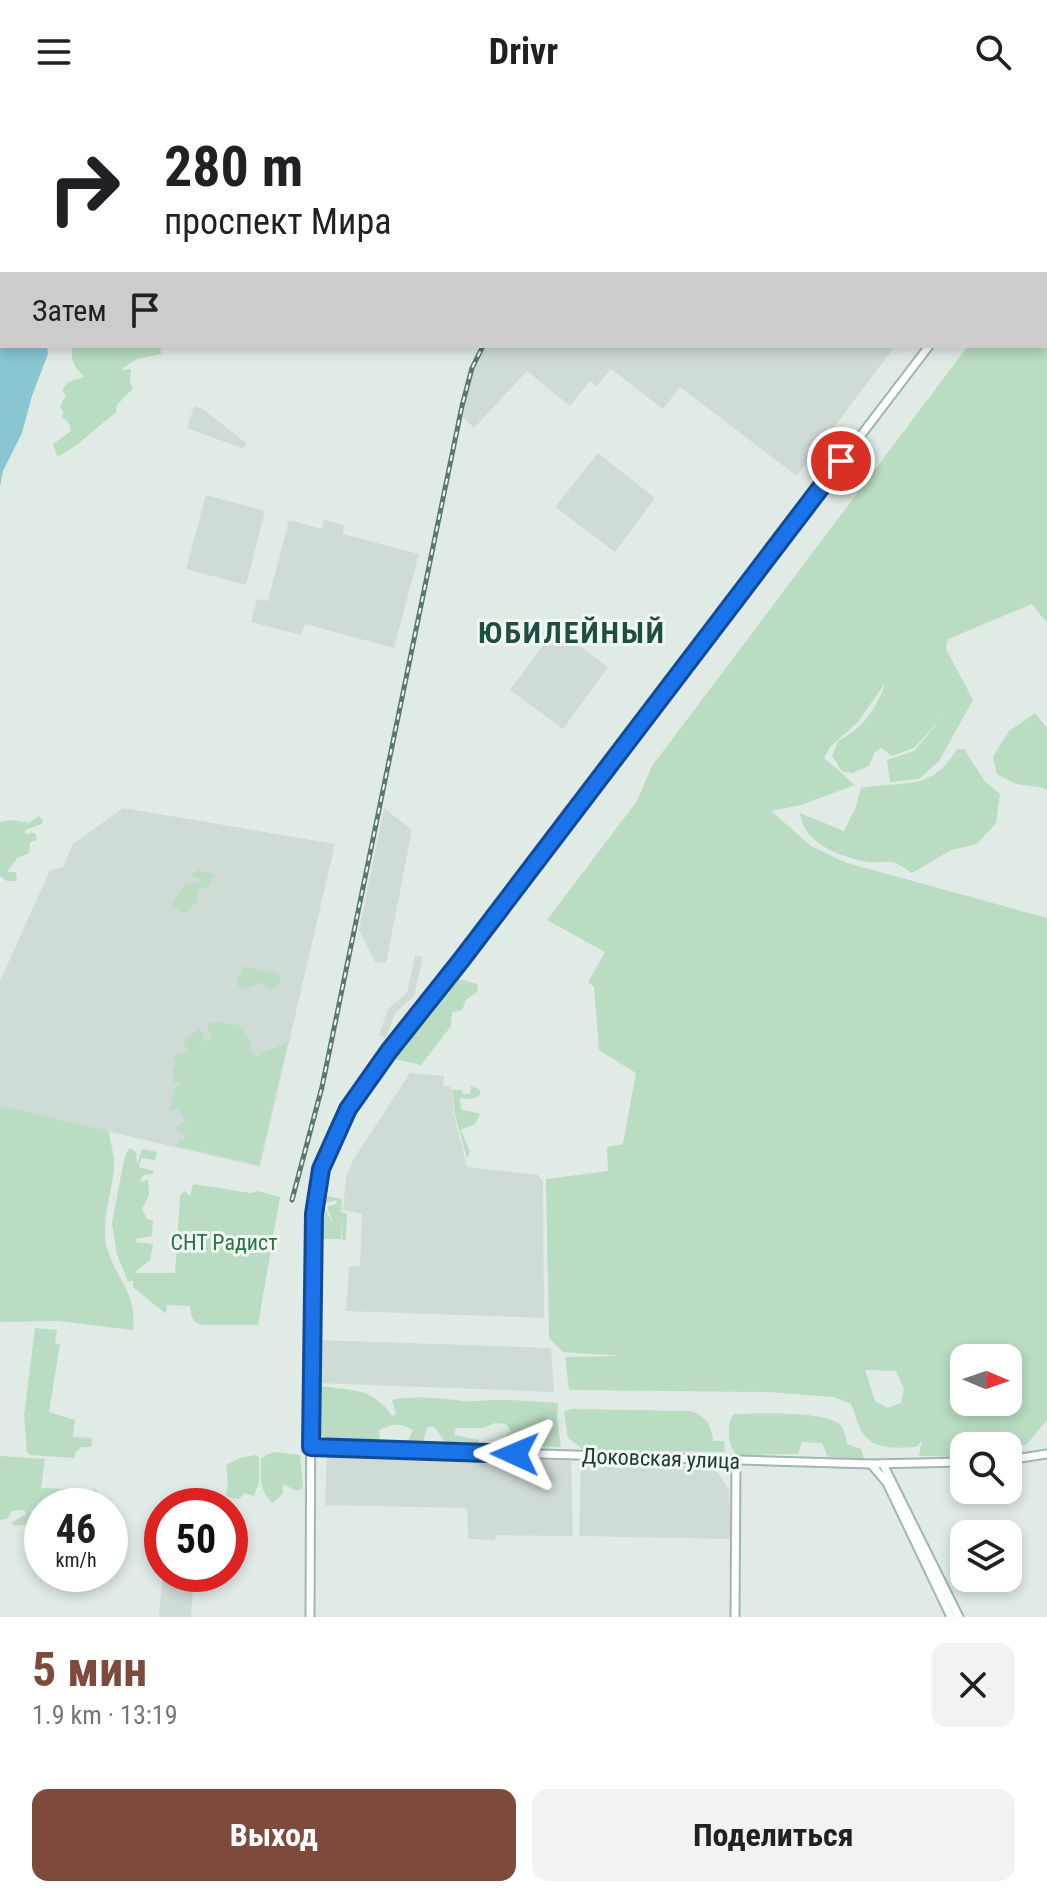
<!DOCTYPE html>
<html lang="ru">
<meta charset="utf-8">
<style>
:root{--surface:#fff;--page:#f2f2f2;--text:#202124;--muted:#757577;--accent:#7e4a3c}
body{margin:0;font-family:"Roboto Condensed",sans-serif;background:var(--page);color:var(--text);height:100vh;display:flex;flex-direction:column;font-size:30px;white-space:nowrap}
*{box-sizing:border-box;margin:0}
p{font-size:26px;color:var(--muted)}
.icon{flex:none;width:44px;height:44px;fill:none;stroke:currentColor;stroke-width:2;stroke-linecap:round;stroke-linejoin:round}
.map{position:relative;height:1513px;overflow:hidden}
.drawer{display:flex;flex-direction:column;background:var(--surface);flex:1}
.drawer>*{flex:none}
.top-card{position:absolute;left:0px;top:0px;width:1048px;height:244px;box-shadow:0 4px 12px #0003;background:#fff;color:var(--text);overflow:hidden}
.needle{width:52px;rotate:92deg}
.controls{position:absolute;left:950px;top:1240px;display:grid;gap:16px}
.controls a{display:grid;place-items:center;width:72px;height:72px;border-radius:16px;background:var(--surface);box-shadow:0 4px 12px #0003;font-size:40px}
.speed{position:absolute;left:24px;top:1384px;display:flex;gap:16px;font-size:40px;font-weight:700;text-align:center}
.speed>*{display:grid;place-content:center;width:104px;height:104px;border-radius:50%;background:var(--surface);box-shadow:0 4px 12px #0003;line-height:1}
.speed small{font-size:20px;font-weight:400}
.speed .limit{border:12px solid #d22;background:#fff;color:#111}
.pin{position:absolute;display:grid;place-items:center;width:68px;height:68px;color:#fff;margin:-34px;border:4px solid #fff;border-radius:50%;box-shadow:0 2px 8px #0007}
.me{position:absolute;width:88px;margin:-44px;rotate:271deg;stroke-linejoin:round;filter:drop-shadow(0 0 6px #0008)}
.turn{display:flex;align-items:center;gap:28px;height:168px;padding:0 32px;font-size:36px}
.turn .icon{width:104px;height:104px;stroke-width:2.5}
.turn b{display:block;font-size:56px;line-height:68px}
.then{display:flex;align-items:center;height:76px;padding:0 32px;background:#0003;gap:16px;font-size:30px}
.round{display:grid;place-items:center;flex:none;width:84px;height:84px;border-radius:16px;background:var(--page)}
.overview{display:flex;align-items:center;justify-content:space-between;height:136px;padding:0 32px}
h1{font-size:48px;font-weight:700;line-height:60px;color:var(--accent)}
.cta{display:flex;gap:16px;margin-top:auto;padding:16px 32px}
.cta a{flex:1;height:92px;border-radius:16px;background:var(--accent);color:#fff;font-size:32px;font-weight:700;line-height:92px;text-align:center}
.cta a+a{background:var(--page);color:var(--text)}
header{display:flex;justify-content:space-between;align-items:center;height:104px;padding:0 32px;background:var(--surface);font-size:36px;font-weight:700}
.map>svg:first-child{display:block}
.built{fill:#cfdbd5}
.green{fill:#b9dcc2;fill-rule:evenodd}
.water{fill:#89c6d0}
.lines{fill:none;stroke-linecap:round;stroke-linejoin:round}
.secondary-casing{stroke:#9fb7ae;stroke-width:11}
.secondary{stroke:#fff;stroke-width:7}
.rail-casing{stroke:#5c776f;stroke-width:5}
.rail{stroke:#f1f8f4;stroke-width:2;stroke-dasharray:6;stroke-linecap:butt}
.route-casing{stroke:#114b97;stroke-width:20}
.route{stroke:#1a73e8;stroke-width:14}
.labels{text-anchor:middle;stroke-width:6;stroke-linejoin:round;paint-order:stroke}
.park-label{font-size:22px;fill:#2c7246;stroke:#f1f8f4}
.street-label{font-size:22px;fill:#213b34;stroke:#f1f8f4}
.district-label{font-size:30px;font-weight:bold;letter-spacing:2px;fill:#1e4d41;stroke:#f1f8f4}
</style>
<header><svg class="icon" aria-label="menu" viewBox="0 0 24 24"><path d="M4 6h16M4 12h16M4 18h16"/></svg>Drivr<svg class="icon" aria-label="search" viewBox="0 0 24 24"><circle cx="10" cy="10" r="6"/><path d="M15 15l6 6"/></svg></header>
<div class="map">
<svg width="1047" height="1513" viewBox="0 0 1047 1513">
<rect width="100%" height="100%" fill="#e1ebe6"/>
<g class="built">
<polygon points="484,242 895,242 797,372 680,283 663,305 611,265 597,282 590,277 570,302 527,267 474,324 462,312 473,265"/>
<polygon points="194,302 203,305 246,339 244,345 187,324"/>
<polygon points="598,349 655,394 615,448 555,403"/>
<polygon points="206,391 265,407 246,481 186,465"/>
<polygon points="289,416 322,425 324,416 344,421 343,430 419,450 394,544 305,520 301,531 251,518 257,495 268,497"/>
<polygon points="556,524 608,563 563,625 510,586"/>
<polygon points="123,704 335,740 260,1063 0,1002 0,877 50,766 63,763 73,740"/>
<polygon points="384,704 412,726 386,859 375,858 359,826"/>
<polygon points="415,851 423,853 414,892 395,909 386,934 379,931 388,905 407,889"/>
<polygon points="410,969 444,972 443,982 451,983 454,1011 467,1063 538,1071 543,1078 544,1214 346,1207 349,1162 360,1162 362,1110 343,1106 346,1073 353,1056"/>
<polygon points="317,1236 551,1244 554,1288 317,1279"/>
<polygon points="327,1348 571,1357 573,1432 496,1431 495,1436 468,1435 467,1404 325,1401"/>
<polygon points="581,1360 709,1363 718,1369 729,1386 731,1435 579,1432"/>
<polygon points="163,1470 194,1470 191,1513 159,1513"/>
</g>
<g class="green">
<path d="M1047 202V519L1032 500 948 535 946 545 973 596 939 657 919 675 890 678 887 656 914 647 943 613 914 644 892 652 881 644 875 648 869 662 852 669 842 667 832 652 838 637C861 626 878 603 885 579L858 618 831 642 824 654 855 681 801 701 771 707 811 742 847 759 1047 814V1316L1027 1340 1008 1345V1342H964V1353L919 1352 922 1337 916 1343C895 1344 870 1347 860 1324 856 1316 855 1308 851 1300L834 1293 767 1288 569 1286 565 1253 623 1252 563 1248 549 1234 546 1075 608 1067 607 1043 623 1040 636 969 599 946 594 883 588 878 605 848 547 816 637 697 652 662 968 242H1046ZM964 1254H1008V1298H964ZM865 1266 896 1267 904 1285 901 1299 887 1304 875 1297Z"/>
<path d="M73 242H160L161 250 137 255 120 266 131 265 130 279 133 284 117 301 116 309C100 319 72 349 57 352L53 340 71 327 68 317 62 314 63 308 60 302 66 291 62 286 68 278 84 273C74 262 70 258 73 242Z"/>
<polygon points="1035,609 1047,624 1047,686 1040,683 1016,680 997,670 993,653 1009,627"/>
<path d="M957 645H964L984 676 1000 690 996 719 977 740 951 746 912 769C907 766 901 761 895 759 888 756 878 759 869 758 843 754 803 740 800 709L844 727 856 703 861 684C903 676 931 689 957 645Z"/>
<polygon points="39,712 43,716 42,720 25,726 25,730 35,729 37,736 30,738 29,749 17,754 7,768 16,768 17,777 7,777 0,772 0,718 12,716 29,719"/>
<polygon points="198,766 214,770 207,784 197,786 197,798 184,809 171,802 183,782 200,777 200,774 193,774 192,770"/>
<polygon points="244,862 267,869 273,867 279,871 280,878 275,885 267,885 262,878 246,884 238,882 236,876"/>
<polygon points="459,875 478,880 477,888 466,896 462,906 452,908 451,922 421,961 395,955 394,950 450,877"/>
<path d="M217 918 238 921 248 932 252 951 258 952C267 943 278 946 288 936L259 1061 177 1042 179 1036H184L186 1032 178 1028 177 1023 185 1017 180 1006 170 1005 176 984 181 979 173 978V963L179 960 174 956V950H183L188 947 182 936 191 932 198 924 203 929 204 937 212 934 207 920Z"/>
<polygon points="471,982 480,986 480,991 472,995 460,994 461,1005 480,1010 475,1020 461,1026 470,1048 467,1054 455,1011 452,986 461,986 463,990 470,990"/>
<path d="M0 1002 109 1027C110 1040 115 1050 114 1064 112 1090 100 1118 107 1144 117 1178 137 1187 133 1226L57 1217 0 1218Z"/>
<path d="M130 1044 136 1048 137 1061 142 1045 157 1048 155 1056 141 1054 139 1063 154 1067 153 1070 144 1071 140 1075 143 1078 148 1075 149 1091 142 1105 147 1115 153 1116 152 1132 136 1135 135 1138 153 1140 150 1156 134 1169H175L180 1092 184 1087 190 1092 193 1080 251 1089 257 1087 280 1093 258 1221H202C191 1218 192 1212 190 1202L167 1201 166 1210 133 1183V1177H128L117 1151 112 1119 123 1061 126 1049Z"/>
<polygon points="326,1092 342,1095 341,1108 347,1110 346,1136 342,1136 342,1115 341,1135 323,1135 324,1104 334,1120 327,1103 337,1099 336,1096 326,1099"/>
<polygon points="35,1224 57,1226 55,1239 60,1240 49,1308 75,1316 73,1333 92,1334 91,1343 81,1343 75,1349 75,1354 30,1351 27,1348 24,1312"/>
<path d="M320 1282C352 1287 373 1283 392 1312L396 1310 392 1296C414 1291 443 1295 465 1297 477 1298 490 1295 502 1296 521 1296 540 1298 558 1299L557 1316 561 1343 501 1341 502 1334 511 1327 506 1320 495 1319 483 1324H456L454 1331 479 1336 477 1341 446 1339 434 1323H427L423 1339 407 1338 413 1326C399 1318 393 1320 379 1326L380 1339C360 1338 330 1341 315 1326L317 1288Z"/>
<path d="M571 1305 691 1307C706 1312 712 1322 713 1337H724L725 1348 584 1346 568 1334 564 1308Z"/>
<path d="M734 1310C755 1310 828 1306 841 1322 844 1326 846 1335 847 1340L861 1345 864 1355 828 1353 822 1339 802 1338 798 1350 737 1351C727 1342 726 1320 734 1310Z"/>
<path d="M273 1348 300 1351 303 1384 297 1387 283 1380V1389L273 1399C258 1387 261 1371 261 1354Z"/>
<polygon points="256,1351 259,1353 259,1378 254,1392 245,1389 239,1395 228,1393 226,1391 228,1378 226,1361 240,1354"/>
<polygon points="0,1352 45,1355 41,1384 97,1386 96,1402 42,1402 42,1407 31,1407 36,1416 29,1420 14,1422 11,1419 26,1410 24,1406 12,1407 7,1415 0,1416"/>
</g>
<polygon class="water" points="0,0 179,0 2,2 2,242 47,242 48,250 32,292 22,329 3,367 0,382"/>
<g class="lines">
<defs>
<g id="secondary">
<polyline points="1046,90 1047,88"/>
<polyline points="311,1343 871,1360 964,1358"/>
<polyline points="1008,1356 1047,1350"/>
<polyline points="871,1360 887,1379 951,1513"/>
<polyline points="883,1360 959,1513"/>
<path d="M310 1513C310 1430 311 1347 311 1265 311 1185 303 1100 337 1026 365 965 420 908 462 855L929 242"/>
<polyline points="735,1513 736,1356"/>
</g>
</defs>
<use href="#secondary" class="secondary-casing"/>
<use href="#secondary" class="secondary"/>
<defs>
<g id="rail">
<polyline points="494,0 495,2"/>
<polyline points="571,0 571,2"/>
<polyline points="659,2 661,0"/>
<polyline points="292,1096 322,983 462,302 472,264 483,242"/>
</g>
</defs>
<use href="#rail" class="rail-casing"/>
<use href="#rail" class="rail"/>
</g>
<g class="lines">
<defs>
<polyline id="route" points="515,1350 311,1343 314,1110 321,1065 348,1005 389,947 462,855 841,357"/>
</defs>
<use href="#route" class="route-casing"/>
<use href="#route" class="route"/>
</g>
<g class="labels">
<g class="park-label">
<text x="224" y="1146">СНТ Радист</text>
</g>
<g class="street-label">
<text transform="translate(661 1354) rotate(2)" y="8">Доковская улица</text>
</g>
<g class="district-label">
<text x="572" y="539">ЮБИЛЕЙНЫЙ</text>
</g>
</g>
</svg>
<div class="controls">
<a><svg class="needle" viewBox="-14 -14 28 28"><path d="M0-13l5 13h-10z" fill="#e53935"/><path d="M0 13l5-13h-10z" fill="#757577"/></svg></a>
<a><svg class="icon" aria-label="search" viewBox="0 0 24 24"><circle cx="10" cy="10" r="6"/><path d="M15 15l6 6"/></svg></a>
<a><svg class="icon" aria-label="layers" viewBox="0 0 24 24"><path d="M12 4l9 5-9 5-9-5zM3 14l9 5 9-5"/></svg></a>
</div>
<div class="speed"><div>46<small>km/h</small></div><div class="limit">50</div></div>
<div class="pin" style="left:841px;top:357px;background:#d93025"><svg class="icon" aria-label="arrive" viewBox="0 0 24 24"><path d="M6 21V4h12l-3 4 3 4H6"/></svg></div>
<svg class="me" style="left:515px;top:1350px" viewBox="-20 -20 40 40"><path d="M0-17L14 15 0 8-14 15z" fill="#1a73e8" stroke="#fff" stroke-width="4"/></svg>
<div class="top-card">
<div class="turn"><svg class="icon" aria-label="right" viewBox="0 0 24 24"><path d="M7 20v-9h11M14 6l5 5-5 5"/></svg><div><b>280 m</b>проспект Мира</div></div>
<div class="then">Затем<svg class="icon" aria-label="arrive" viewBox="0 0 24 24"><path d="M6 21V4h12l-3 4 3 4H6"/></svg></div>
</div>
</div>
<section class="drawer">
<div class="overview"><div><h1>5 мин</h1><p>1.9 km · 13:19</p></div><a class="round"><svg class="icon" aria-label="close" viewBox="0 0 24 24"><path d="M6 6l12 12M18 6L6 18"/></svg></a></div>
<div class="cta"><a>Выход</a><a>Поделиться</a></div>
</section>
